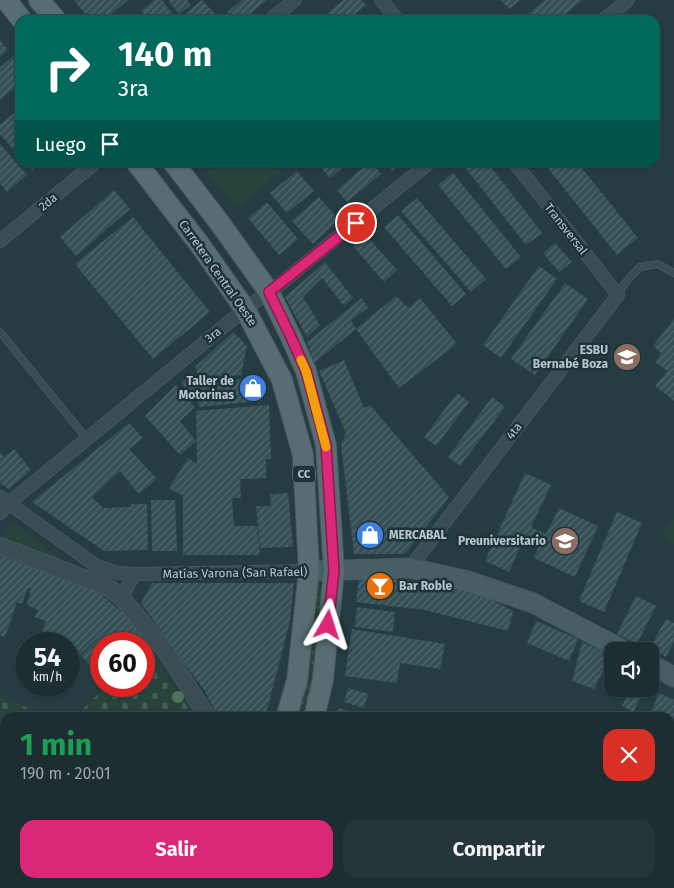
<!DOCTYPE html>
<html lang="es">
<meta charset="utf-8">
<style>
:root{--surface:#1c2e32;--page:#25363a;--text:#f1f3f6;--muted:#a0a8ac;--line:#3a4a4d;--accent:#db2777}
body{margin:0;font-family:"Fira Sans",sans-serif;background:var(--page);color:var(--text);height:100vh;display:flex;flex-direction:column;font-size:19px;white-space:nowrap}
*{box-sizing:border-box;margin:0}
p{font-size:16px;color:var(--muted)}
.icon{flex:none;width:28px;height:28px;fill:none;stroke:currentColor;stroke-width:2;stroke-linecap:round;stroke-linejoin:round}
.map{position:relative;flex:1;overflow:hidden}
.drawer{position:absolute;left:0px;top:712px;width:675px;height:176px;display:flex;flex-direction:column;background:var(--surface);border-radius:15px 15px 0 0;box-shadow:0 1px 4px #0004,0 0 0 1px var(--line)}
.drawer>*{flex:none}
.hud{position:absolute;left:15px;top:15px;width:645px;height:152px;border-radius:15px;box-shadow:0 1px 4px #0004,0 0 0 1px var(--line);background:#00695c;color:#fff;overflow:hidden}
.controls{position:absolute;left:604px;top:642px;display:grid;gap:10px}
.controls a{display:grid;place-items:center;width:55px;height:55px;border-radius:10px;background:var(--surface);box-shadow:0 1px 4px #0004,0 0 0 1px var(--line);font-size:25px}
.speed{position:absolute;left:15px;top:632px;display:flex;gap:10px;font-size:25px;font-weight:700;text-align:center}
.speed>*{display:grid;place-content:center;width:65px;height:65px;border-radius:50%;background:var(--surface);box-shadow:0 1px 4px #0004,0 0 0 1px var(--line);line-height:1}
.speed small{font-size:12px;font-weight:400}
.speed .limit{border:8px solid #d22;background:#fff;color:#111}
.pin{position:absolute;display:grid;place-items:center;width:42px;height:42px;color:#fff;margin:-21px;border:2px solid #fff;border-radius:50%;box-shadow:0 1px 5px #0007}
.me{position:absolute;width:55px;margin:-28px;rotate:6deg;stroke-linejoin:round;filter:drop-shadow(0 0 4px #0008)}
.turn{display:flex;align-items:center;gap:18px;height:105px;padding:0 20px;font-size:22px}
.turn .icon{width:65px;height:65px;stroke-width:2.5}
.turn b{display:block;font-size:35px;line-height:42px}
.then{display:flex;align-items:center;height:48px;padding:0 20px;background:#0003;gap:10px;font-size:19px}
.round{display:grid;place-items:center;flex:none;width:52px;height:52px;border-radius:15px;background:var(--page)}
.headline{display:flex;align-items:center;justify-content:space-between;height:85px;padding:0 20px}
h1{font-size:30px;font-weight:700;line-height:38px;color:#1e9e55}
.button{display:flex;gap:10px;margin-top:auto;padding:10px 20px}
.button a{flex:1;height:58px;border-radius:15px;background:var(--accent);color:#fff;font-size:20px;font-weight:700;line-height:58px;text-align:center}
.button a+a{background:var(--page);color:var(--text)}
.map>svg:first-child{display:block}
.grass{fill:url(#grass-dots)}
.cemetery{fill:url(#cemetery-stones)}
.park{fill:#27433c}
.building{fill:url(#building-hatch)}
.lines{fill:none;stroke-linecap:round;stroke-linejoin:round}
.service-casing{stroke:#46595e;stroke-width:8}
.minor-casing{stroke:#46595e;stroke-width:14}
.tertiary-casing{stroke:#46595e;stroke-width:18}
.secondary-casing{stroke:#46595e;stroke-width:21}
.primary-casing{stroke:#46595e;stroke-width:22}
.service{stroke:#3a4d52;stroke-width:6}
.minor{stroke:#3a4d52;stroke-width:12}
.tertiary{stroke:#3a4d52;stroke-width:16}
.secondary{stroke:#475e65;stroke-width:19}
.primary{stroke:#586d72;stroke-width:20}
.tree{fill:#50725a}
.route-casing{stroke:#8e194d;stroke-width:12}
.route{stroke:#db2777;stroke-width:9}
.slow{stroke:#f59e0b;stroke-width:9}
.labels{text-anchor:middle;stroke-width:5;stroke-linejoin:round;paint-order:stroke}
.shield{fill:#1e3237;stroke:#899a9f;stroke-width:1}
.shield-label{font-size:11px;font-weight:bold;fill:#b7c7cc}
.street-label{font-size:12px;fill:#b7c7cc;stroke:#1e3237}
.poi-label{font-size:12px;font-weight:bold;fill:#b7c7cc;stroke:#1e3237;text-anchor:end}
</style>
<div class="map">
<svg width="674" height="888" viewBox="0 0 674 888">
<defs>
<pattern id="grass-dots" width="8" height="8" patternUnits="userSpaceOnUse" patternTransform="scale(1.25)"><rect width="8" height="8" fill="#27433c"/><path d="M2 2h.1M6 6h.1" fill="none" stroke="#445d57" stroke-width="1.8" stroke-linecap="round"/></pattern>
<pattern id="cemetery-stones" width="16" height="16" patternUnits="userSpaceOnUse" patternTransform="scale(1.25)"><rect width="16" height="16" fill="#27433c"/><path d="M2 7V4a2 2 0 0 1 4 0v3zM10 15v-3a2 2 0 0 1 4 0v3z" fill="#445d57"/></pattern>
<pattern id="building-hatch" width="6" height="6" patternUnits="userSpaceOnUse" patternTransform="scale(1.25)"><rect width="6" height="6" fill="#345056"/><path d="M-1 1l2-2M0 6l6-6M5 7l2-2" fill="none" stroke="#4f686d"/></pattern>
</defs>
<rect width="100%" height="100%" fill="#253d42"/>
<polygon class="grass" points="315,586 323,586 321,622 312,684 302,717 295,718"/>
<g class="cemetery">
<polygon points="147,645 194,717 75,717 106,686 144,686 144,649"/>
<polygon points="0,696 50,717 5,718 5,884 215,884 214,888 0,888"/>
</g>
<g class="park">
<polygon points="200,163 292,163 236,208"/>
<polygon points="674,519 674,545 661,535"/>
<polygon points="12,522 68,564 3,538"/>
</g>
<g class="building">
<polygon points="74,0 128,0 104,20 90,20"/>
<polygon points="154,0 162,0 175,17 171,20 149,20 141,11"/>
<polygon points="170,0 187,0 191,5 179,14 169,1"/>
<polygon points="202,0 221,20 178,20"/>
<polygon points="242,0 267,0 243,20 233,20 227,12"/>
<polygon points="343,0 361,0 366,5 348,20 319,20"/>
<polygon points="501,0 520,0 509,9"/>
<polygon points="545,0 582,0 558,20 521,20"/>
<polygon points="371,14 376,20 364,20"/>
<polygon points="0,40 8,50 0,57"/>
<polygon points="17,53 20,56 20,83 0,100 0,67"/>
<polygon points="20,108 20,157 0,134 0,125"/>
<polygon points="0,144 27,175 7,192 0,183"/>
<polygon points="25,162 40,162 32,170"/>
<polygon points="323,162 349,162 330,178 319,165"/>
<polygon points="369,162 371,162 381,174 347,202 337,190"/>
<polygon points="386,162 402,162 392,171"/>
<polygon points="469,162 487,162 542,233 526,245 464,166"/>
<polygon points="543,162 577,162 638,238 617,255"/>
<polygon points="297,171 314,191 287,213 270,193"/>
<polygon points="453,173 521,257 506,269 438,185"/>
<polygon points="114,190 130,209 76,256 60,237"/>
<polygon points="319,197 339,220 313,244 292,221"/>
<polygon points="417,198 486,279 471,292 401,211"/>
<polygon points="267,202 298,239 279,255 248,218"/>
<polygon points="398,215 466,294 452,306 384,227"/>
<polygon points="133,217 210,312 153,359 75,264"/>
<polygon points="366,235 397,270 384,282 353,246"/>
<polygon points="555,243 572,262 559,272 543,253"/>
<polygon points="325,262 353,298 344,306 322,278 303,297 320,325 307,337 285,297"/>
<polygon points="539,266 557,279 501,358 483,345"/>
<polygon points="565,283 588,299 535,375 511,359"/>
<polygon points="396,296 409,308 420,298 457,344 399,388 356,329"/>
<polygon points="362,298 368,308 351,320 356,329 314,363 307,342"/>
<polygon points="674,319 674,401 655,386 667,371 655,362 661,353 653,346"/>
<polygon points="233,332 247,346 241,375 201,379 195,367"/>
<polygon points="344,360 364,408 370,405 449,497 405,554 354,554 341,445 346,433 319,371"/>
<polygon points="192,372 202,382 254,378 262,401 199,407 198,401 181,383"/>
<polygon points="176,385 195,407 180,421 196,441 180,455 145,416"/>
<polygon points="457,393 469,402 436,446 424,437"/>
<polygon points="492,397 505,407 460,466 448,457"/>
<polygon points="269,405 271,459 266,459 266,478 240,479 241,498 232,498 234,526 257,526 260,555 183,555 183,496 169,488 188,458 197,464 196,411"/>
<polygon points="129,423 143,438 129,449 157,479 139,494 120,471 92,497 103,508 131,507 131,504 147,504 148,550 104,551 32,502"/>
<polygon points="14,449 31,470 9,489 0,483 0,452 4,457"/>
<polygon points="525,473 551,485 531,527 546,534 559,508 598,526 575,577 534,558 539,546 524,539 509,572 485,561"/>
<polygon points="288,493 293,547 260,548 256,506 271,506 270,494"/>
<polygon points="151,500 175,500 177,551 152,551"/>
<polygon points="617,512 642,523 604,612 579,601"/>
<polygon points="0,556 98,592 123,613 145,638 139,644 101,644 101,676 81,656 106,630 72,662 69,658 69,644 56,644 41,634 46,621 35,617 38,610 27,605 31,588 28,588 22,604 17,602 5,637 0,635"/>
<polygon points="359,578 432,581 477,592 513,611 508,631 425,610 356,602"/>
<polygon points="152,583 294,583 290,621 266,714 272,718 219,718 204,690 141,603"/>
<polygon points="636,596 656,606 637,644 617,634"/>
<polygon points="357,607 395,612 393,632 355,627"/>
<polygon points="666,619 674,623 674,642 666,657 650,648"/>
<polygon points="536,621 578,639 569,661 527,643"/>
<polygon points="352,629 445,644 440,669 400,663 397,683 345,676"/>
<polygon points="582,642 611,655 594,689 572,681"/>
<polygon points="348,688 368,694 364,708 344,702"/>
<polygon points="631,689 639,689 644,692 633,712 622,706"/>
<polygon points="659,693 674,700 674,731 670,739 670,718 648,718"/>
<polygon points="339,708 366,717 366,718 336,718"/>
<polygon points="670,854 674,857 674,875 670,881"/>
<polygon points="287,884 386,884 385,888 285,888"/>
<polygon points="462,884 484,884 482,888 473,888"/>
<polygon points="491,884 524,884 522,888 489,888"/>
<polygon points="534,884 550,884 549,888 533,888"/>
<polygon points="558,884 562,884 570,888 556,888"/>
<polygon points="653,884 668,884 665,888 659,888"/>
</g>
<g class="lines">
<defs>
<g id="service">
<polyline points="618,295 625,283 640,267 658,264 674,273"/>
<polyline points="0,332 87,439"/>
<polyline points="0,727 5,729"/>
<polyline points="0,802 4,791"/>
</g>
<g id="minor">
<polyline points="381,0 398,20"/>
<polyline points="270,20 295,0"/>
<polyline points="603,20 628,0"/>
<polyline points="0,241 96,162"/>
<polyline points="0,497 95,565 117,573 136,574 309,571"/>
<polyline points="0,513 9,503 245,309 280,284 430,162"/>
<polyline points="410,568 618,295 514,162"/>
<polyline points="122,598 129,583 136,574"/>
<polyline points="597,884 607,888"/>
</g>
<polyline id="tertiary" points="0,546 109,588 122,598 167,653 208,718"/>
<g id="secondary">
<polyline points="309,571 410,568 468,581 533,603 625,651"/>
<polyline points="650,664 674,677"/>
</g>
<g id="primary">
<polyline points="6,0 22,20"/>
<polyline points="39,0 56,20"/>
<polyline points="136,162 200,245 245,309 282,380 303,455 309,571 297,681 286,718"/>
<polyline points="173,162 219,222 269,292 290,335 306,371 326,445 334,571 323,679 314,718"/>
<polyline points="232,888 233,884"/>
<polyline points="255,888 256,884"/>
</g>
</defs>
<use href="#service" class="service-casing"/>
<use href="#minor" class="minor-casing"/>
<use href="#tertiary" class="tertiary-casing"/>
<use href="#secondary" class="secondary-casing"/>
<use href="#primary" class="primary-casing"/>
<use href="#service" class="service"/>
<use href="#minor" class="minor"/>
<use href="#tertiary" class="tertiary"/>
<use href="#secondary" class="secondary"/>
<use href="#primary" class="primary"/>
</g>
<circle class="tree" cx="178" cy="697" r="6"/>
<g class="lines">
<defs>
<polyline id="route" points="328,625 334,571 326,445 306,371 290,335 269,292 356,223"/>
</defs>
<use href="#route" class="route-casing"/>
<use href="#route" class="route"/>
<polyline class="slow" points="301,360 306,371 326,447"/>
</g>
<defs>
<symbol id="school-disc" viewBox="-11 -11 22 22"><circle r="9.5" fill="#8d6e63" stroke="#1e3237"/><path d="M0-5L7-2L0 1L-7-2ZM-4 1L0 2.5L4 1V4Q0 6-4 4Z" fill="#fff"/></symbol>
<symbol id="shop-disc" viewBox="-11 -11 22 22"><circle r="9.5" fill="#3f7fe0" stroke="#1e3237"/><path d="M-5-2.5h2.3a2.7 3.5 0 0 1 5.4 0H5L5.5 6h-11ZM-1.5-2.5h3a1.5 2.3 0 0 0-3 0Z" fill="#fff"/></symbol>
<symbol id="bar-disc" viewBox="-11 -11 22 22"><circle r="9.5" fill="#e8710a" stroke="#1e3237"/><path d="M-6-5H6L.8 .8V4.5H3.5V6h-7V4.5H-.8V.8Z" fill="#fff"/></symbol>
</defs>
<g fill-rule="evenodd">
<use href="#school-disc" x="611" y="341" width="32" height="32"/>
<use href="#shop-disc" x="237" y="372" width="32" height="32"/>
<use href="#shop-disc" x="354" y="519" width="32" height="32"/>
<use href="#school-disc" x="549" y="525" width="32" height="32"/>
<use href="#bar-disc" x="364" y="570" width="32" height="32"/>
</g>
<g class="labels">
<rect class="shield" x="293" y="465.5" width="22" height="17" rx="4"/>
<g class="shield-label">
<text x="304" y="478">CC</text>
</g>
<g class="street-label">
<text transform="translate(48 202) rotate(-39)" y="4">2da</text>
<text transform="translate(566 229) rotate(52)" y="4">Transversal</text>
<text transform="translate(218 273) rotate(55)" y="4">Carretera Central Oeste</text>
<text transform="translate(213 335) rotate(-39)" y="4">3ra</text>
<text transform="translate(514 431) rotate(-53)" y="4">4ta</text>
<text transform="translate(235 573) rotate(-1)" y="4">Matías Varona (San Rafael)</text>
</g>
<g class="poi-label">
<text x="608" y="354">ESBU<tspan x="608" dy="14">Bernabé Boza</tspan></text>
<text x="234" y="385">Taller de<tspan x="234" dy="14">Motorinas</tspan></text>
<text x="389" y="539" text-anchor="start">MERCABAL</text>
<text x="546" y="545">Preuniversitario</text>
<text x="399" y="590" text-anchor="start">Bar Roble</text>
</g>
</g>
</svg>
<div class="controls">
<a><svg class="icon" aria-label="sound" viewBox="0 0 24 24"><path d="M4 9h4l5-4v14l-5-4H4zM17 9q2 3 0 6"/></svg></a>
</div>
<div class="speed"><div>54<small>km/h</small></div><div class="limit">60</div></div>
<div class="pin" style="left:356px;top:223px;background:#d93025"><svg class="icon" aria-label="arrive" viewBox="0 0 24 24"><path d="M6 21V4h12l-3 4 3 4H6"/></svg></div>
<svg class="me" style="left:328px;top:625px" viewBox="-20 -20 40 40"><path d="M0-17L14 15 0 8-14 15z" fill="#db2777" stroke="#fff" stroke-width="4"/></svg>
<div class="hud">
<div class="turn"><svg class="icon" aria-label="right" viewBox="0 0 24 24"><path d="M7 20v-9h11M14 6l5 5-5 5"/></svg><div><b>140 m</b>3ra</div></div>
<div class="then">Luego<svg class="icon" aria-label="arrive" viewBox="0 0 24 24"><path d="M6 21V4h12l-3 4 3 4H6"/></svg></div>
</div>
<section class="drawer">
<div class="headline"><div><h1>1 min</h1><p>190 m · 20:01</p></div><a class="round" style="background:#d93025;color:#fff"><svg class="icon" aria-label="close" viewBox="0 0 24 24"><path d="M6 6l12 12M18 6L6 18"/></svg></a></div>
<div class="button"><a>Salir</a><a>Compartir</a></div>
</section>
</div>
